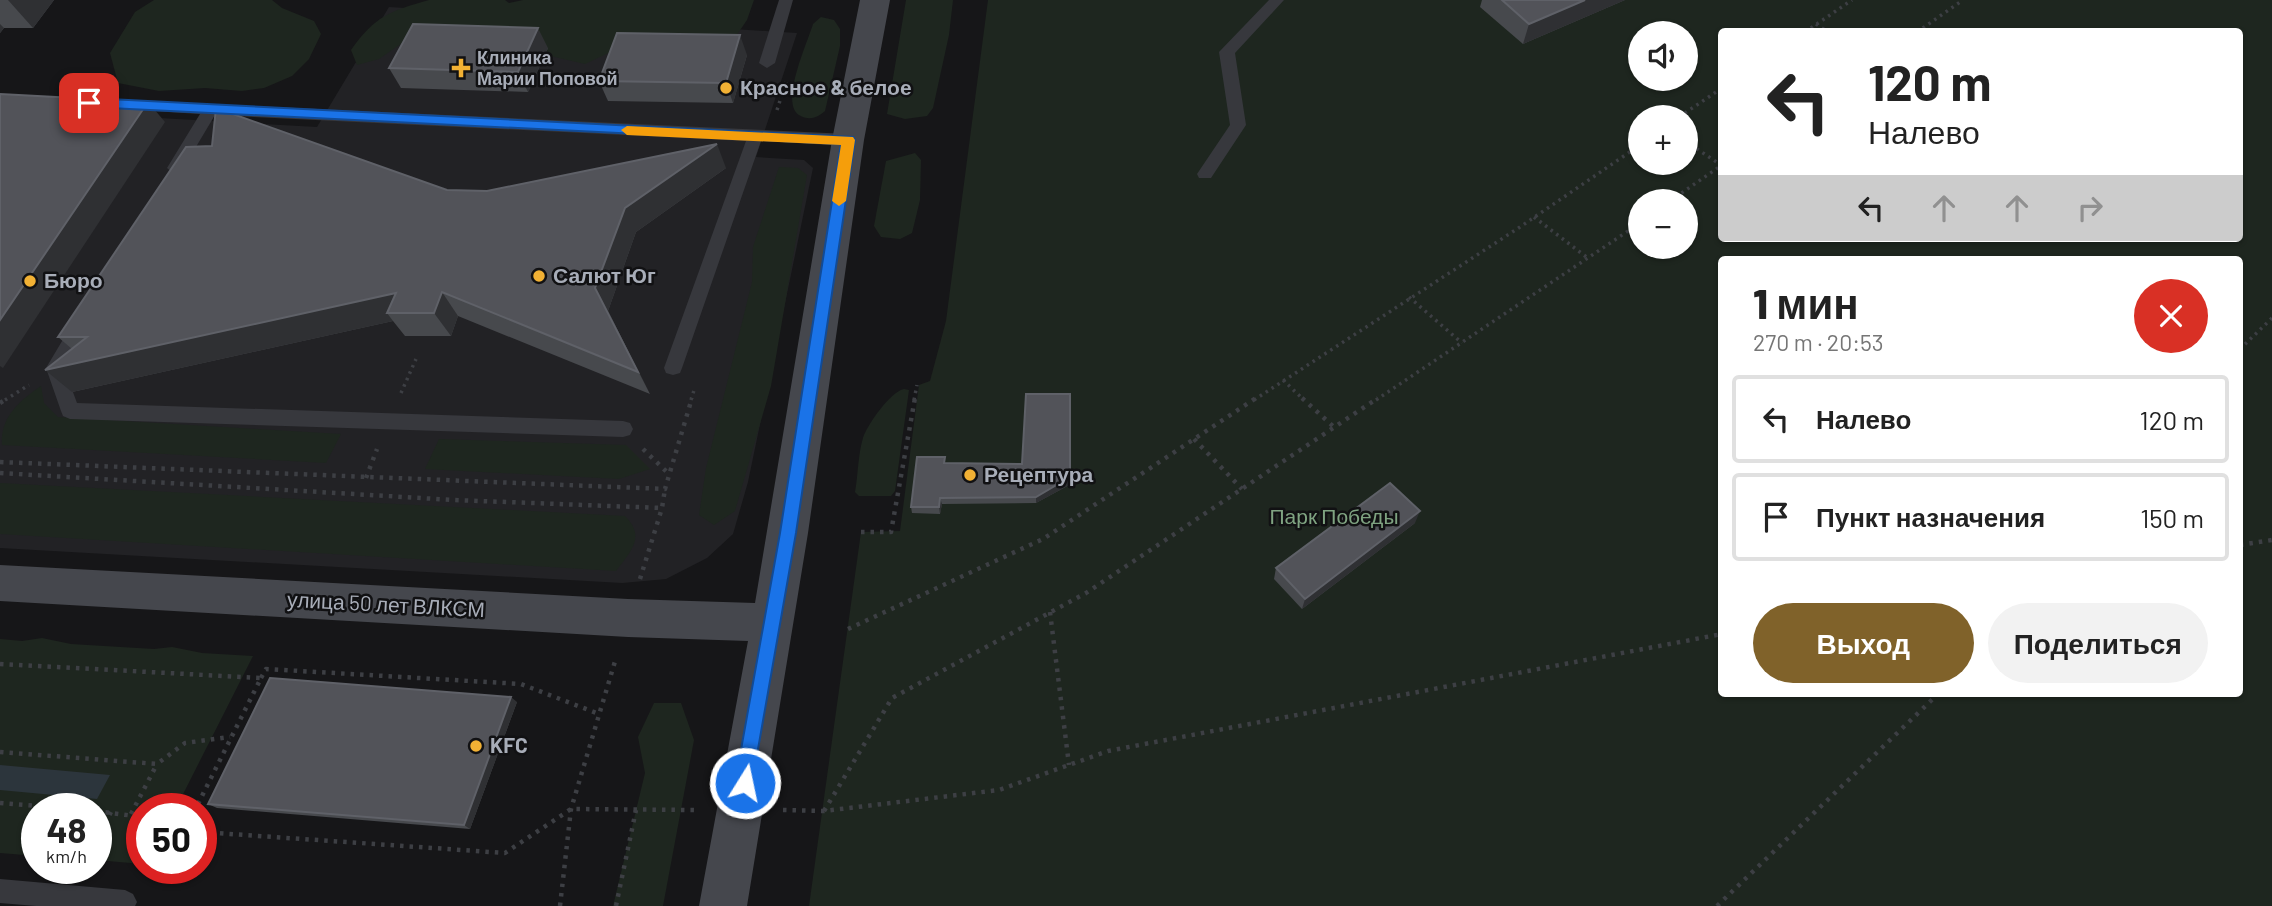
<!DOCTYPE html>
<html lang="ru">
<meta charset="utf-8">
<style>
:root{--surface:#fff;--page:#f2f2f2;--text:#222;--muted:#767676;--line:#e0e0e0;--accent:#80622a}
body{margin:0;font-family:Barlow,sans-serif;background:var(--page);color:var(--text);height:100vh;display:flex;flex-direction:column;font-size:26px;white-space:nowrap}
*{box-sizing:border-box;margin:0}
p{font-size:23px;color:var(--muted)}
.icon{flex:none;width:38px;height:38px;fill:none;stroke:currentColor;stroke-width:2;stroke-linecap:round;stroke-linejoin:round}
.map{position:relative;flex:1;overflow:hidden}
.drawer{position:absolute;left:1718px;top:256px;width:525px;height:441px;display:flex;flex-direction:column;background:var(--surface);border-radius:7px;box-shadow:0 2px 5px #0004}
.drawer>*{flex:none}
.guide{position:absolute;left:1718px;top:28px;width:525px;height:214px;border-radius:7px;box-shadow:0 2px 5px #0004;background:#fff;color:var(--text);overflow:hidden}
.tools{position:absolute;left:1628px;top:21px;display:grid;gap:14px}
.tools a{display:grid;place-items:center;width:70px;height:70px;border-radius:50%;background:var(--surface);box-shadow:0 2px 5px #0004;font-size:35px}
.speed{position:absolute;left:21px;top:793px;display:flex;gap:14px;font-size:35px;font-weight:700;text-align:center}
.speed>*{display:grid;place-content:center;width:91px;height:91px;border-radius:50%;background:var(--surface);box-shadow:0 2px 5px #0004;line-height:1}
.speed small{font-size:18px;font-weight:400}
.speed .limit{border:10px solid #d22;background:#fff;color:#111}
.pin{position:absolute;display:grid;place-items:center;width:60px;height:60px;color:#fff;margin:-30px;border-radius:14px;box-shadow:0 4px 10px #0006}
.me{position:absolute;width:77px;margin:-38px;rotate:10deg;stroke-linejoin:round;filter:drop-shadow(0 0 5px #0008)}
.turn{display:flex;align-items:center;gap:24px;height:147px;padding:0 35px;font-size:32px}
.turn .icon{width:91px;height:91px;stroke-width:2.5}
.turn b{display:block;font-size:49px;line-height:60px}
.lanes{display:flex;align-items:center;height:66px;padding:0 35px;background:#0003;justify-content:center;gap:35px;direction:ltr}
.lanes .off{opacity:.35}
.round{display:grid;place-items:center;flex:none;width:74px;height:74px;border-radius:37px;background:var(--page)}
.head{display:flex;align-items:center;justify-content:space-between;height:119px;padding:0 35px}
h1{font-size:42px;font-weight:800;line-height:52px}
.button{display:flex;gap:14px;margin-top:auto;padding:14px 35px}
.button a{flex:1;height:80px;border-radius:42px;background:var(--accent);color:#fff;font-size:28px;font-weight:800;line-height:80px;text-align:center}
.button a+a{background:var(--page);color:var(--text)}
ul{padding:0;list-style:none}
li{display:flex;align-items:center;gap:21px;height:88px;margin:0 14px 10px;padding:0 21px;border:4px solid var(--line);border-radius:7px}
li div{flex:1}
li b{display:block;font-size:26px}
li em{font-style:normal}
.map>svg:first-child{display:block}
.built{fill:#222225}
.green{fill:#1e261f;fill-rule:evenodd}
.water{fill:#2c353c}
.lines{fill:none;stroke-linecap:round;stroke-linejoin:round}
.path-far1{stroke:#3d3f44;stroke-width:3.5;stroke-dasharray:2.5 4.5;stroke-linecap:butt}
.path{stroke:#3d3f44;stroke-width:4.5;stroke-dasharray:3.5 6;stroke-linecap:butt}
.lane{fill:#37383d;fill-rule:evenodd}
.secondary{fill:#45474d;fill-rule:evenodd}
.wall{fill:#47494d}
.shaded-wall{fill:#2f3033}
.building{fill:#525359;stroke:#5f6168;stroke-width:2}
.route{fill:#1a73e8;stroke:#114b97;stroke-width:2}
.slow{fill:#f59e0b}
.poi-dot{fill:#f2b134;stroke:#111113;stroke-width:2.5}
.labels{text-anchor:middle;stroke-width:5;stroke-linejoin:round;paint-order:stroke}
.far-poi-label{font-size:18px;font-weight:bold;fill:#a8adb8;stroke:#111113;text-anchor:start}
.poi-label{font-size:21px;font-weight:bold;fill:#a8adb8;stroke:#111113;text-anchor:start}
.park-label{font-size:21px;fill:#7fa381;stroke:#111113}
.street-label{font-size:21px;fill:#a8adb8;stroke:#111113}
</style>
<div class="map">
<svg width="2272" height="906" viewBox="0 0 2272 906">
<rect width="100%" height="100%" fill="#161618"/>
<polygon class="built" points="389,7 797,33 756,157 804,160 813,168 748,482 733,534 707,558 666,579 622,583 0,548 0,109 317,127"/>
<g class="green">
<polygon points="154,0 272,0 282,8 314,21 321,34 309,59 292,76 264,88 242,91 205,88 159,91 118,83 110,53 135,12"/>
<path d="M429 0H505L509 3 523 0H754L747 20 732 42 636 40 585 64 546 55 519 32 408 39 379 59 357 65 351 50C375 16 390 11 429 0Z"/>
<polygon points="906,0 953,0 949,35 933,108 927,116 905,119 887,114"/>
<path d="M988 0H2272V906H809L861 532 900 531 919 385 930 381 946 321ZM1722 32H2240V238H1722ZM1640 33H1685V79H1640ZM1640 117H1685V163H1640ZM1640 201H1685V247H1640ZM1722 259H2240V693H1722Z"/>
<path d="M821 17 834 20 840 29V46L825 111C817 118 809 121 799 115 780 102 807 44 813 24Z"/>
<polygon points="915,153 921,160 920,200 912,233 900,239 881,237 874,226 886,161"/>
<polygon points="779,167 798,168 807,175 771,386 735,511 714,525 699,515 706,468 752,282 753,247"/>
<path d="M41 386 44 403 58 417 341 434 326 463 2 445C0 416 21 400 41 386Z"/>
<path d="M904 389 909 390 895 491 891 496H859L855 492C858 475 858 454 863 438 867 425 891 391 904 389Z"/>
<polygon points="439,439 626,445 650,469 619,479 425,469"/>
<path d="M0 483 625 516C646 537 631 551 616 571L0 534Z"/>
<polygon points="42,638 71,644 154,649 172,647 202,653 253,656 176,808 142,808 142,864 96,860 96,808 37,808 37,856 0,853 0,639 22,641"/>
<polygon points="654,703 681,703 694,740 663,906 613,906 645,773 638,737"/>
</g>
<polygon class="water" points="0,765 110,775 97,799 0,790"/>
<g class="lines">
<g class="path-far1">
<polyline points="1816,24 1828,32"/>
<polyline points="1805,32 1852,0"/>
<polyline points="1917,32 1963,0"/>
<polyline points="777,110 786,82"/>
<polyline points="1679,117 1722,88"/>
<polyline points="1685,141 1721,165"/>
<polyline points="1670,201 1722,165"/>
<polyline points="1534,217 1589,259"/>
<polyline points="1409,297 1462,343"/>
<polyline points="2240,349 2272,318"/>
<polyline points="1283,380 1304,400"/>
<polyline points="401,393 416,359"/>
<polyline points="5,400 29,385"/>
<polyline points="691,400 695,387"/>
<polyline points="914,400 917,385"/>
<polyline points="1254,400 1520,227 1640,145"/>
<polyline points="1376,400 1640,223"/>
</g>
<g class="path">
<polyline points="1302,398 1335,428"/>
<polyline points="0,403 8,398"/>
<polyline points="1194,439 1242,489"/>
<polyline points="643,449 669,474"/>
<polyline points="0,462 665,489 692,398"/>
<polyline points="0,473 454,500 662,508"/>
<polyline points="366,478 377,449"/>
<polyline points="861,532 891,532 915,398"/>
<polyline points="2240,545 2272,540"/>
<polyline points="640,579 662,508 665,489"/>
<polyline points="1050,612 1069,765"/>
<polyline points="848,629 1043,539 1256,398"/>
<polyline points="0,664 261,678 196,808"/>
<polyline points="261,678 266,669 521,684 599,714"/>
<polyline points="0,752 157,764 185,743 230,737"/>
<polyline points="0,803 64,808"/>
<polyline points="783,810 824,811 999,790 1108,751 1722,634"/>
<polyline points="96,811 142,817"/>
<polyline points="824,811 892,698 1086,593 1378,398"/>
<polyline points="131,814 157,764"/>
<polyline points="201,832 505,853 571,809 694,810"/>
<polyline points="96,840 111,812"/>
<polyline points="560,906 571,809 616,658"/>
<polyline points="616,906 636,810"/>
<polyline points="1717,906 1939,693"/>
</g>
<g class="lane">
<polygon points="779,0 793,0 775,63 767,68 759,63"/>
<polygon points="1269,0 1284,0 1235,53 1246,125 1211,178 1199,178 1197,174 1230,125 1219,52"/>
<polygon points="125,100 848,134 856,140 848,146 761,141 682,368 680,373 673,375 666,373 664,368 746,141 215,115 181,172 175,174 167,168 200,114 119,109 117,105 119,101"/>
<polygon points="80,319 86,321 89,326 64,368 77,403 623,421 630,423 633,429 630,435 623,437 70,419 63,416 61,411 46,368 74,321"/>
<polygon points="0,879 125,890 133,894 137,902 135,906 36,906 0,903"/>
</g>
<polygon class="secondary" points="860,0 890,0 864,140 808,533 747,906 699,906 748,641 628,637 0,601 0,565 628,599 755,603 832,140"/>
</g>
<g class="wall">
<polygon points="0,0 54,0 33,28 4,28 0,33"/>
<polygon points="1482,0 1625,0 1523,44 1480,7"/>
<polygon points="548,48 528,92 401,88 389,68"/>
<polygon points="747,55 733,103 608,101 599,81"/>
<polygon points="726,168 636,232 608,311 650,394 458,316 451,336 405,336 393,321 72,392 72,349 58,337 447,190 487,191"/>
<polygon points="1071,401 1071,484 1036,503 942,504 940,514 912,513 911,507 946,463 1022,464"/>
<polygon points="1415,523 1302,609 1274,579 1276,568"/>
<polygon points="517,702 470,829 217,808 208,804"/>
</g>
<g class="shaded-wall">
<polygon points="8,0 54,0 33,28"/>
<polygon points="1585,0 1625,0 1523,44 1529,24"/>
<polygon points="0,24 4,28 0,33"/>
<polygon points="538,28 548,48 528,92 518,72"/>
<polygon points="740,35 747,55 733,103 726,83"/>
<polygon points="148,102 165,122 3,368 0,366 0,320"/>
<polygon points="717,144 726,168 636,232 608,311 650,394 595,288 625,208"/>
<polygon points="442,292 458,316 451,336 434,313"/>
<polygon points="396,293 387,313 393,321 72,392 45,370"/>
<polygon points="1071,401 1071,484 1036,503 1036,497"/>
<polygon points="940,498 942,504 940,514 939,507"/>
<polygon points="1420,511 1415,523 1302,609 1305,599"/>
<polygon points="511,697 517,702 470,829 464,825"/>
</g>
<g class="building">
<polygon points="1502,0 1585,0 1529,24"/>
<polygon points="413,24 538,28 518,72 389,68"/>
<polygon points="617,33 740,35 726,83 599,81"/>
<polygon points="0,94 148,102 0,320"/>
<polygon points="216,108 447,190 487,191 717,144 625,208 595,288 638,372 442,292 434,313 387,313 396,293 45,370 87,337 58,337 186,147 212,146"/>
<polygon points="1026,394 1070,394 1070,477 1036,497 940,498 939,507 911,507 917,457 945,457 944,463 1022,464"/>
<polygon points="1390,483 1420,511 1305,599 1276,568"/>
<polygon points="270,678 511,697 464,825 208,804"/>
</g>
<polygon class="route" points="89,98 853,137 855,140 796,533 751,789 745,792 738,789 735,783 780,533 841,144 89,107 82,103"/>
<polygon class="slow" points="627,126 853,137 855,140 846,201 839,206 832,201 841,145 627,135 621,130"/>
<g class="poi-dot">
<path d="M457.5 57.5h7v7h7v7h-7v7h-7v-7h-7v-7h7z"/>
<circle cx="726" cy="88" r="7"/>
<circle cx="539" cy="276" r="7"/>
<circle cx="30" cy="281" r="7"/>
<circle cx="970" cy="475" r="7"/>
<circle cx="476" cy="746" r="7"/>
</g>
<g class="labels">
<g class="far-poi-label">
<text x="477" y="64">Клиника<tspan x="477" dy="21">Марии Поповой</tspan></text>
</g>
<g class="poi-label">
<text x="740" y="95">Красное &amp; белое</text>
<text x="553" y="283">Салют Юг</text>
<text x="44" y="288">Бюро</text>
<text x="984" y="482">Рецептура</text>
<text x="490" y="753">KFC</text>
</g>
<g class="park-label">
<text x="1334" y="524">Парк Победы</text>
</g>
<g class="street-label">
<text transform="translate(386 605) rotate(3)" y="7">улица 50 лет ВЛКСМ</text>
</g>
</g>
</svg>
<div class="tools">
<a><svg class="icon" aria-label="sound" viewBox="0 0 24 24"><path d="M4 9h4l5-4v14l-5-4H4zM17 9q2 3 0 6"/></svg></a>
<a>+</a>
<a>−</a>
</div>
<div class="speed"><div>48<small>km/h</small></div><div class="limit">50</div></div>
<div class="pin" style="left:89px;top:103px;background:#d93025"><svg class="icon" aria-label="arrive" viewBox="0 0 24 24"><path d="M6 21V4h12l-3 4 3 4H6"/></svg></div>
<svg class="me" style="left:745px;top:783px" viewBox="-20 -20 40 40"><circle r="17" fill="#1a73e8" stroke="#fff" stroke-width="3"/><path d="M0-11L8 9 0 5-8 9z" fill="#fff"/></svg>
<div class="guide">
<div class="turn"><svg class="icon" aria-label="left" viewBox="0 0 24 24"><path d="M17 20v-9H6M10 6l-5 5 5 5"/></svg><div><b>120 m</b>Налево</div></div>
<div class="lanes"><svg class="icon" aria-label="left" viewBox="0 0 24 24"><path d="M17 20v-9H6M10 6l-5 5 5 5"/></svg><svg class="icon off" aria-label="ahead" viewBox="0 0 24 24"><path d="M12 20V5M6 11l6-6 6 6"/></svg><svg class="icon off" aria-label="ahead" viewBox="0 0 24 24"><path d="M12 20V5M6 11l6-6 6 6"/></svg><svg class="icon off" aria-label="right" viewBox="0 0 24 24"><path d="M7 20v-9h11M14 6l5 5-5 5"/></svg></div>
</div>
<section class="drawer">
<div class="head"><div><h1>1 мин</h1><p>270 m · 20:53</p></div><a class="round" style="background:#d93025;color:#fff"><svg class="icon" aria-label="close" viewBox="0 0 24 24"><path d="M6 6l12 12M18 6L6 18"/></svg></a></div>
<ul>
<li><svg class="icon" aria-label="left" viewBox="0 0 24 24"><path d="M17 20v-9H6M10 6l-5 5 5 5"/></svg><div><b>Налево</b></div><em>120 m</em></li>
<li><svg class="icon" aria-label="arrive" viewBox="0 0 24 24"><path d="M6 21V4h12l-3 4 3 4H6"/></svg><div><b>Пункт назначения</b></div><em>150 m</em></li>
</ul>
<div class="button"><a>Выход</a><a>Поделиться</a></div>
</section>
</div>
